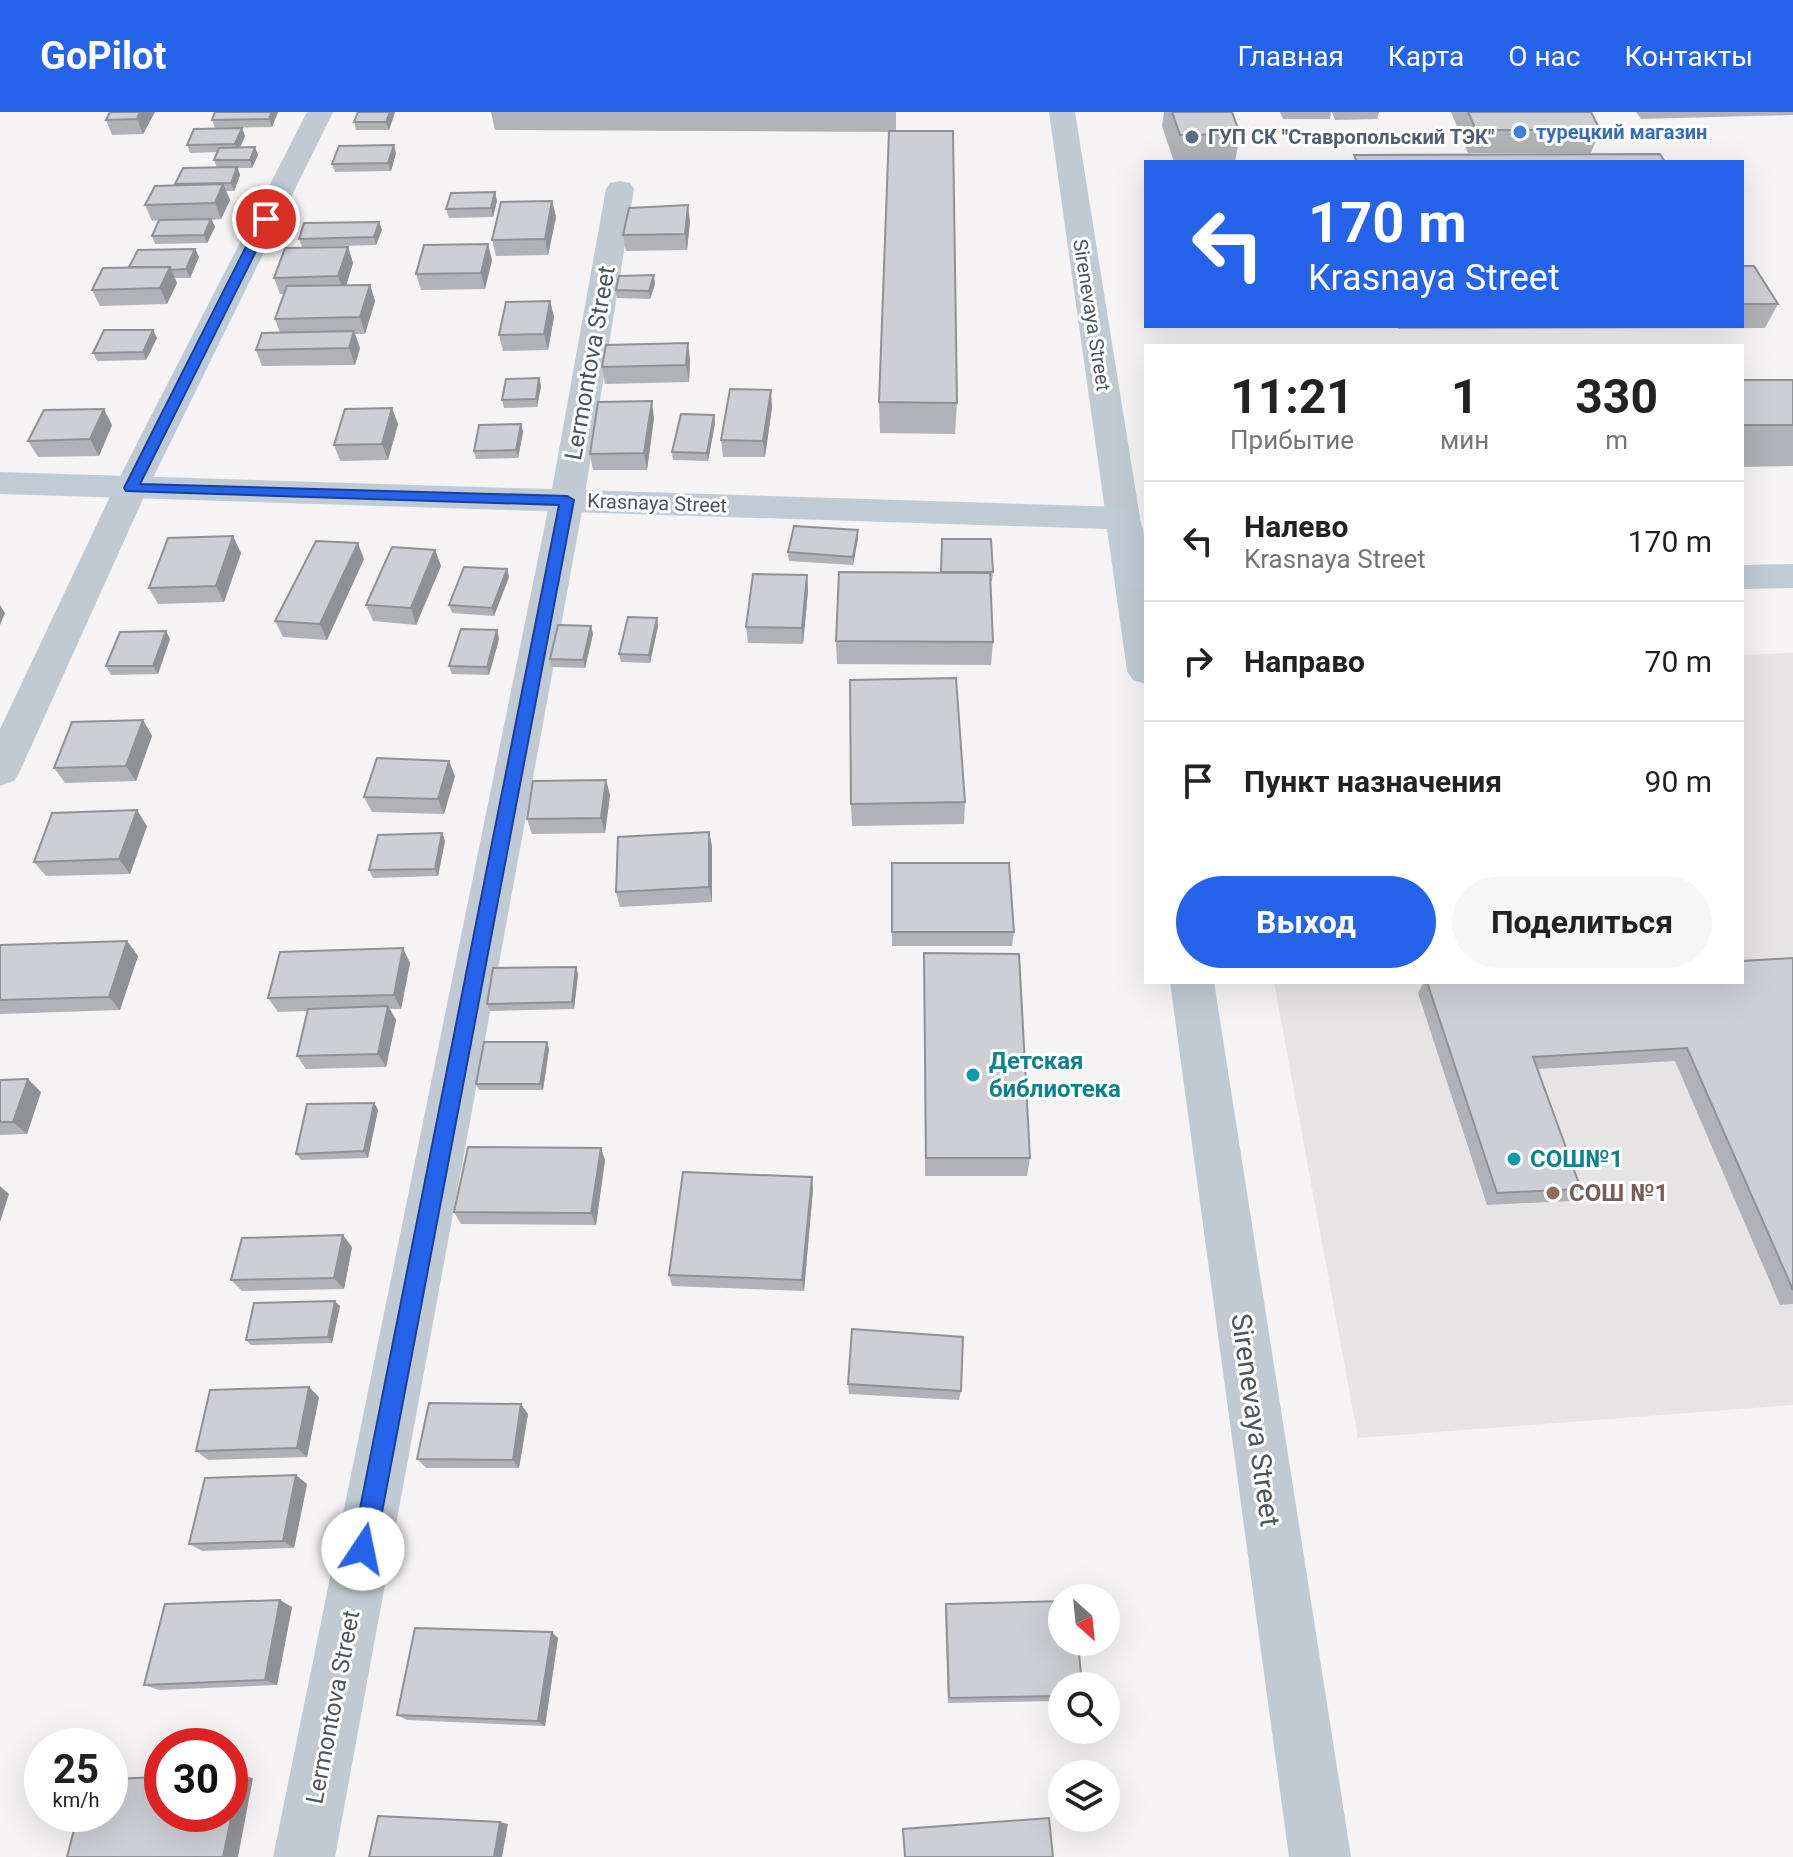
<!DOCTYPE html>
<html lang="ru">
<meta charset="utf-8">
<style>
:root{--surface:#fff;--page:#f6f6f6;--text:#222;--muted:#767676;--line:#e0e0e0;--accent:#2563eb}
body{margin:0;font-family:Roboto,sans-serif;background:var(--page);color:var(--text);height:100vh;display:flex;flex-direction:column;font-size:30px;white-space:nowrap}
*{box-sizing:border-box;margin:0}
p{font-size:26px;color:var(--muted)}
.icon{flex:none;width:44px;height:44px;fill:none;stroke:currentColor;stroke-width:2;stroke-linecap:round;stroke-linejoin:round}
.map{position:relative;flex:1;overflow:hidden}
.panel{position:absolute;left:1144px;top:232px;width:600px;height:640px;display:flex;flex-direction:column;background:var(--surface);border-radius:0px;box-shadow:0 8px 32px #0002}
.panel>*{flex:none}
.top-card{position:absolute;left:1144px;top:48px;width:600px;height:168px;border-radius:0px;box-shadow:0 8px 32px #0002;background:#2563eb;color:#fff;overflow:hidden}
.needle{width:52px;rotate:153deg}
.tools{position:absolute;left:1048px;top:1472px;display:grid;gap:16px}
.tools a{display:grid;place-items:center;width:72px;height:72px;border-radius:50%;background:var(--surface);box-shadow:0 8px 32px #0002;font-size:40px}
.speed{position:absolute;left:24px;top:1616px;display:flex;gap:16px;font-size:40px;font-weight:700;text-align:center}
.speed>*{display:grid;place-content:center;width:104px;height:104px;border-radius:50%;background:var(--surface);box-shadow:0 8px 32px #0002;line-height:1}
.speed small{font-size:20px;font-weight:400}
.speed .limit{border:12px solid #d22;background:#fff;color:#111}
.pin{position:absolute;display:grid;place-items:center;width:68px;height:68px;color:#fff;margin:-34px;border:4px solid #fff;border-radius:50%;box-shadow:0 2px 8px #0007}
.me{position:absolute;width:88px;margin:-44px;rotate:11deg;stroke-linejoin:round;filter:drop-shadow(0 0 6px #0008)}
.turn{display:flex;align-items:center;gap:28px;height:168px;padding:0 32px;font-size:36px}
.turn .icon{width:104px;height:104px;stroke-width:2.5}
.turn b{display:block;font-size:56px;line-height:68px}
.eta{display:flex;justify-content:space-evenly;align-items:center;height:136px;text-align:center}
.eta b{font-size:48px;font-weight:700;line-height:56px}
.primary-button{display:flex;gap:16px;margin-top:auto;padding:16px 32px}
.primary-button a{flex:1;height:92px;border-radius:48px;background:var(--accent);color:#fff;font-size:32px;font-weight:700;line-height:92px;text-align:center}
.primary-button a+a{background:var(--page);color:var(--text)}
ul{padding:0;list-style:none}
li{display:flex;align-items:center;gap:24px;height:120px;padding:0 32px;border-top:2px solid var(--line)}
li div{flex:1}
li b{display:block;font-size:30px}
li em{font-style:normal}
header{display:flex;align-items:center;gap:48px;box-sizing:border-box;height:112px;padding:0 40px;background:var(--accent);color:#fff}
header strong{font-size:38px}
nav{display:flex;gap:44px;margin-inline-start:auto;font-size:28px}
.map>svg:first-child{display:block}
.education{fill:#e6e4e5}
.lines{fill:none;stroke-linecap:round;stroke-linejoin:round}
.street{fill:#c1cad2;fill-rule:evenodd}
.secondary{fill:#c1cbd6;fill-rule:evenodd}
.wall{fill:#b0b2b7}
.shaded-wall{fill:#909195}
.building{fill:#cdcfd5;stroke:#909195;stroke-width:2}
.route{fill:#2563eb;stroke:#184099;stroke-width:2}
.shop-dot{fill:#3f7fe0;stroke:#fff;stroke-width:3}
.service-dot{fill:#5c6f8a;stroke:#fff;stroke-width:3}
.culture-dot{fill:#0f9aa8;stroke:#fff;stroke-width:3}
.education-dot{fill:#8d6e63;stroke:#fff;stroke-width:3}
.labels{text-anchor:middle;stroke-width:6;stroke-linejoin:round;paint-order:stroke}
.far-shop-label{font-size:20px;font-weight:bold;fill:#366cbe;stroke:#fff;text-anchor:start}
.far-service-label{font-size:20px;font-weight:bold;fill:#4e5e75;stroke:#fff;text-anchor:start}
.far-street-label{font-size:20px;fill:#4a5661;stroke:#fff}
.street-label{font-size:24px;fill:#4a5661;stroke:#fff}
.culture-label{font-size:24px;font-weight:bold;fill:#0d838f;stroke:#fff;text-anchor:start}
.education-label{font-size:24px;font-weight:bold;fill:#785e54;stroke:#fff;text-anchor:start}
.near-street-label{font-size:28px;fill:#4a5661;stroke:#fff}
</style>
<header>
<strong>GoPilot</strong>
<nav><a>Главная</a><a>Карта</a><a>О нас</a><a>Контакты</a></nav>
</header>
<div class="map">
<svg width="1793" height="1745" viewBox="0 0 1793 1745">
<rect width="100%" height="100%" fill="#f5f3f3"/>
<polygon class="education" points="1793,541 1793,1293 1358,1326 1274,870 1742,870 1742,543"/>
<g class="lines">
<g class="street">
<polygon points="307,0 333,0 148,376 20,659 14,669 0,674 0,617 114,376"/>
<polygon points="1049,0 1075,0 1140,406 1135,414 1123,417 1111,414 1106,406"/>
<polygon points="620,69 630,71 634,77 584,388 335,1745 273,1745 550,388 606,77 610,71"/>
<polygon points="1132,454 1146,460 1146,572 1133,568 1127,559 1114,466 1119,458"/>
<polygon points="1170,870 1214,870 1351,1745 1289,1745"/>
</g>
<g class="secondary">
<path d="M0 360 1123 395 1135 398C1149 420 1146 453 1146 478L1119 474 1114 466 1107 417 0 382Z"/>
<polygon points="1793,452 1793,476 1742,477 1742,453"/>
</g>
</g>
<g class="wall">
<polygon points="110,0 155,0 143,22 112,23 106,8"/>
<polygon points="215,0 278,0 272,15 215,16 212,8"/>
<polygon points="395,0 389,18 356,18 354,10"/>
<polygon points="491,0 896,0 896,19 957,291 955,322 880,321 879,290 889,20 495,18"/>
<polygon points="1164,0 1232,0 1240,22 1235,50 1174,50 1162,14"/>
<polygon points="1280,0 1331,0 1330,7 1283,7"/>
<polygon points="1332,0 1379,0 1377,7 1335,8"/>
<polygon points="1451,0 1591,0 1600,18 1591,41 1468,41"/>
<polygon points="1636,0 1793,0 1793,3 1641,7"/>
<polygon points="245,24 240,36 258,43 252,56 238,56 240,63 234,79 226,79 230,88 221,107 212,108 215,115 207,131 155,132 152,124 159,108 152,109 145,93 176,73 175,72 217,56 214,48 218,40 190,41 187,33"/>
<polygon points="396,41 391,59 335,60 332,52"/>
<polygon points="495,80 497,89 493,105 449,106 446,97"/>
<polygon points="552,89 556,105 548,143 496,144 492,128"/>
<polygon points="690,109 687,138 626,139 623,123"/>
<polygon points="382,118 376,133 302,135 299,127"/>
<polygon points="348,135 353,151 346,173 370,173 375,189 365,222 355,222 360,236 355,253 262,254 256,238 280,221 275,207 284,182 280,182 274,166"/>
<polygon points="195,137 199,145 190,166 175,166 177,171 167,192 100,194 92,178 129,156"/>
<polygon points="492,148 485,177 421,178 416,162"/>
<polygon points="1742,154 1778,192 1765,216 1398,217 1397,214 1742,214"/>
<polygon points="655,172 650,187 617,186 616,178"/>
<polygon points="550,189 554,205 548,238 503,239 499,223"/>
<polygon points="157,226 146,248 97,249 93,241"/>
<polygon points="690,248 689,270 605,272 602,255"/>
<polygon points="539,266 541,274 537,295 504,296 502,288"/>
<polygon points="1742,268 1793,268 1793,354 1742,355"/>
<polygon points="772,295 765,345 723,345 721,328"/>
<polygon points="714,303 715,311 708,349 673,348 672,340"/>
<polygon points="654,306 647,358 593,358 590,342"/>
<polygon points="398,312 388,348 340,349 334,333"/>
<polygon points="521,312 523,320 518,346 476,347 474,339"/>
<polygon points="112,313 99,344 38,345 28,329"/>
<polygon points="858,418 858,427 853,453 789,449 788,440"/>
<polygon points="435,438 441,454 416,513 373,509 366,493"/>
<polygon points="241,441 224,490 158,492 149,476"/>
<polygon points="364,447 327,528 283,525 275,509"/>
<polygon points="507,457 509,465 494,504 452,501 449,493"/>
<polygon points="993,460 992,469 990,469 993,530 991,553 837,552 836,529 941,461"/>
<polygon points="807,463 808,479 803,532 748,531 746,515"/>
<polygon points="658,514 650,551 621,550 619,542"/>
<polygon points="497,518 499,527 489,563 452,562 449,554"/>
<polygon points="593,522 585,556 552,555 550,547"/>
<polygon points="170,527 158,562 111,563 106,554"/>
<polygon points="143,608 152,624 136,669 65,671 54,656"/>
<polygon points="455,664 444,702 372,700 364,685"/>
<polygon points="606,668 610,683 605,721 532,722 527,707"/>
<polygon points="965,690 964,712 852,714 851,692"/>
<polygon points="147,714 130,762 46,764 34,750"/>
<polygon points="709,720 712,735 712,790 620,795 616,780"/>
<polygon points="442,721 445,729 438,764 373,766 369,758"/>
<polygon points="892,751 1014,820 1012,834 892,834"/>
<polygon points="127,829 138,844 120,898 0,902 0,833"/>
<polygon points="924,841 1030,1046 1027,1064 925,1064"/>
<polygon points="1793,846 1793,1192 1780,1193 1675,949 1538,957 1581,1077 1570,1089 1487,1093 1418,881 1424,870"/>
<polygon points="410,851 401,897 390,897 396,908 386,955 306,957 297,944 308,899 278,900 268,886"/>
<polygon points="578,862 574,897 490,899 487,892"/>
<polygon points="549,937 543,978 479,978 476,972"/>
<polygon points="0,968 41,980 27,1022 0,1023"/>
<polygon points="374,991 378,998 368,1046 301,1048 296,1042"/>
<polygon points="605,1048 596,1113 461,1112 454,1100"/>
<polygon points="813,1077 804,1179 672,1174 669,1163"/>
<polygon points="352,1135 344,1177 242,1179 231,1168"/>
<polygon points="340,1194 332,1231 251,1233 246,1228"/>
<polygon points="848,1272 961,1279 959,1288 849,1282"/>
<polygon points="319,1285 307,1345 208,1348 196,1339"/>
<polygon points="528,1302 519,1356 426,1356 417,1347"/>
<polygon points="307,1372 294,1436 202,1439 189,1432"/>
<polygon points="946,1492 1062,1574 1062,1589 948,1591 945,1498"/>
<polygon points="292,1495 277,1573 159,1578 144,1573"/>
<polygon points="558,1526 545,1614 407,1608 397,1603"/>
</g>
<g class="shaded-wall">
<polygon points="140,0 155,0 143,22 137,7"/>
<polygon points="272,0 278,0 272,15 269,7"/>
<polygon points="390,0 395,0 389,18 386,10"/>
<polygon points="242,16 245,24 238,40 235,32"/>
<polygon points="394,33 396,41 391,59 388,51"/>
<polygon points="255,35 258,43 252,56 250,48"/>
<polygon points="237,55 240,63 234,79 231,71"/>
<polygon points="223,72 230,88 221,107 215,91"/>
<polygon points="495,80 497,89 493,105 491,96"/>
<polygon points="552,89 556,105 548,143 545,127"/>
<polygon points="688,93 690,109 687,138 685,122"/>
<polygon points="211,107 215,115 207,131 204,123"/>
<polygon points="379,110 382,118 376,133 374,125"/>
<polygon points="488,132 492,148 485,177 481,161"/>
<polygon points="348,135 353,151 344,181 338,164"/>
<polygon points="195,137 199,145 190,166 186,157"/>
<polygon points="170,155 177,171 167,192 160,176"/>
<polygon points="654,163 655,172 650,187 649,179"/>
<polygon points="370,173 375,189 365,222 360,205"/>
<polygon points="550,189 554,205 548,238 544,222"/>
<polygon points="153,218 157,226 146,248 143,240"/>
<polygon points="354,219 360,236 355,253 349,236"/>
<polygon points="688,231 690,248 689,270 686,253"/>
<polygon points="539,266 541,274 537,295 536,287"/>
<polygon points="771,278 772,295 765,345 763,329"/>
<polygon points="652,289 654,306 647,358 644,341"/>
<polygon points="392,296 398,312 388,348 382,332"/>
<polygon points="104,297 112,313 99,344 90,327"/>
<polygon points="714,303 715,311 708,349 707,341"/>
<polygon points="521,312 523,320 518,346 516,338"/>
<polygon points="858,418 858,427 853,453 853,445"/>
<polygon points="233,424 241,441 224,490 216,474"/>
<polygon points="358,431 364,447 327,528 320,512"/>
<polygon points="435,438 441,454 416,513 411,496"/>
<polygon points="507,457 509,465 494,504 492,496"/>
<polygon points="807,463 808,479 803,532 802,516"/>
<polygon points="0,493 5,501 0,513"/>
<polygon points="657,506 658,514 650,551 649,543"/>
<polygon points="591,514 593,522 585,556 583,548"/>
<polygon points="497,518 499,527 489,563 487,555"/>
<polygon points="166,519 170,527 158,562 153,554"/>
<polygon points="143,608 152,624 136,669 126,654"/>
<polygon points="449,649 455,664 444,702 438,687"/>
<polygon points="606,668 610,683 605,721 601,706"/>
<polygon points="137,698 147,714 130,762 119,747"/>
<polygon points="709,720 712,735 712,790 709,775"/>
<polygon points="442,721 445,729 438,764 435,757"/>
<polygon points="127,829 138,844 120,898 109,885"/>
<polygon points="403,836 410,851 401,897 394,883"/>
<polygon points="576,855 578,862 574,897 572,890"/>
<polygon points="388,894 396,908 386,955 378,942"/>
<polygon points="547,930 549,937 543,978 540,972"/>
<polygon points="28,967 41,980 27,1022 13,1010"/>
<polygon points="374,991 378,998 368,1046 364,1039"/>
<polygon points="601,1036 605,1048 596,1113 591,1101"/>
<polygon points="812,1065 813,1077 804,1179 802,1168"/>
<polygon points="0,1074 9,1082 0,1110"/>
<polygon points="343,1123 352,1135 344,1177 334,1166"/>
<polygon points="335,1189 340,1194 332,1231 328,1225"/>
<polygon points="309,1275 319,1285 307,1345 297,1336"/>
<polygon points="521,1292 528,1302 519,1356 513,1348"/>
<polygon points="296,1363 307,1372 294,1436 283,1429"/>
<polygon points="280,1488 292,1495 277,1573 265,1568"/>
<polygon points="552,1520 558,1526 545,1614 538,1609"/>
<polygon points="240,1663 253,1666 238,1745 223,1745"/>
<polygon points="500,1710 508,1712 502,1745 494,1745"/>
</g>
<g class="building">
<polygon points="110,0 140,0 137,7 106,8"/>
<polygon points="215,0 272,0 269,7 212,8"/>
<polygon points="358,0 390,0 386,10 354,10"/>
<polygon points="1172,0 1232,0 1240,22 1180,23"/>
<polygon points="1468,0 1591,0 1600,18 1476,18"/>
<polygon points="242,16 235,32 187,33 194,17"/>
<polygon points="889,19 953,19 957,291 879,290"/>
<polygon points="394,33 388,51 332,52 339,34"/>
<polygon points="255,35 250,48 214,48 219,36"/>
<polygon points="1660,42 1665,50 1357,50 1354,43"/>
<polygon points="237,55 231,71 175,72 183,56"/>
<polygon points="223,72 215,91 145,93 155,74"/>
<polygon points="495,80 491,96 446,97 451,81"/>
<polygon points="552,89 545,127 492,128 501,90"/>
<polygon points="688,93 685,122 623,123 629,96"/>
<polygon points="211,107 204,123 152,124 159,108"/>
<polygon points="379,110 374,125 299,127 304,111"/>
<polygon points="488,132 481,161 416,162 424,133"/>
<polygon points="348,135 338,164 274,166 285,136"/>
<polygon points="195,137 186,157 171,158 170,155 129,155 138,138"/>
<polygon points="1742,154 1754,154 1778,192 1742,192"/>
<polygon points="170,155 160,176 92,178 103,156"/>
<polygon points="654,163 649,179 616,178 619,164"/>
<polygon points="370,173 360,205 275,207 287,174"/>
<polygon points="550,189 544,222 499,223 506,190"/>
<polygon points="104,218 153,218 143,240 93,241"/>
<polygon points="354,219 349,236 256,238 262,221"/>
<polygon points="688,231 686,253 602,255 606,233"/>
<polygon points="539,266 536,287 502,288 506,267"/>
<rect x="1742" y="268" width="51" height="45"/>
<polygon points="730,277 771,278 763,329 721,328"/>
<polygon points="652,289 644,341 590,342 598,290"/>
<polygon points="392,296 382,332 334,333 345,297"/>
<polygon points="104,297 90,327 28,329 44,298"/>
<polygon points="681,302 714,303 707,341 672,340"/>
<polygon points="521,312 516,338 474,339 479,313"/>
<polygon points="794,414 858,418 853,445 788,440"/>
<polygon points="233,424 216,474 149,476 168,426"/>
<polygon points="942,427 991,427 993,460 941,460"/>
<polygon points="316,429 358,431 320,512 275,509"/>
<polygon points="392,435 435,438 411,496 366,493"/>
<polygon points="464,455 507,457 492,496 449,493"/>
<polygon points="839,460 990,461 993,530 836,529"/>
<polygon points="753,462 807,463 802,516 746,515"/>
<polygon points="628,505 657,506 649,543 619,542"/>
<polygon points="558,513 591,514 583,548 550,547"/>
<polygon points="461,517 497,518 487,555 449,554"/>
<polygon points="166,519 153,554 106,554 120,520"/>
<polygon points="956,566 965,690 851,692 850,568"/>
<polygon points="143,608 126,654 54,656 72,610"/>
<polygon points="377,646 449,649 438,687 364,685"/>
<polygon points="606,668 601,706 527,707 533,669"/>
<polygon points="137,698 119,747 34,750 52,701"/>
<polygon points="709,720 709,775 616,780 618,725"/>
<polygon points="442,721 435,757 369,758 378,723"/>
<polygon points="892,751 1009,751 1014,820 892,820"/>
<polygon points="127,829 109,885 0,888 0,833"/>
<polygon points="403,836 394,883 268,886 280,840"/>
<polygon points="924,841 1019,842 1030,1046 926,1046"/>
<polygon points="1793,846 1793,1178 1687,936 1533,945 1581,1077 1497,1081 1427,870 1742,870 1742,849"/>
<polygon points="576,855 572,890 487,892 493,856"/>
<polygon points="388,894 378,942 297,944 308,897"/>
<polygon points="484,930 547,930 540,972 476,972"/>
<polygon points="28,967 13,1010 0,1010 0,968"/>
<polygon points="374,991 364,1039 296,1042 307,992"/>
<polygon points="468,1035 601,1036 591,1101 454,1100"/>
<polygon points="683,1060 812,1065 802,1168 669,1163"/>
<polygon points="343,1123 334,1166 231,1168 242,1126"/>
<polygon points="335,1189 328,1225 246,1228 254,1191"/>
<polygon points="852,1217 963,1225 961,1279 848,1272"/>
<polygon points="309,1275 297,1336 196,1339 210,1278"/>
<polygon points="429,1291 521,1292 513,1348 417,1347"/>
<polygon points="296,1363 283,1429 189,1432 205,1366"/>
<polygon points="280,1488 265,1568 144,1573 165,1492"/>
<polygon points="1062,1489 1062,1530 1078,1530 1082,1574 1062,1574 1062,1584 949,1586 946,1492"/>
<polygon points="415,1516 552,1520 538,1609 397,1603"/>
<polygon points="230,1663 240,1663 223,1745 67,1745 78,1702 110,1702 110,1667 162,1665 162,1702 230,1702"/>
<polygon points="378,1704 500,1710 494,1745 369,1745"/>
<polygon points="1049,1706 1053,1745 905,1745 903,1717"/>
</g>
<polygon class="route" points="266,104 272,107 140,372 567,384 574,388 375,1437 372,1445 363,1448 355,1445 352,1437 559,393 126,379 124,376 260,107"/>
<circle class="shop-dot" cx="1520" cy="20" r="8"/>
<circle class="service-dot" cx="1192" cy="25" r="8"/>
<g class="culture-dot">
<circle cx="973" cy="963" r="8"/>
<circle cx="1514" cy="1047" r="8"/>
</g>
<circle class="education-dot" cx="1553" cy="1081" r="8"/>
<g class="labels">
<g class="far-shop-label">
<text x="1536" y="27">турецкий магазин</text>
</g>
<g class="far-service-label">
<text x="1208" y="32">ГУП СК "Ставропольский ТЭК"</text>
</g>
<g class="far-street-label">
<text transform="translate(1092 203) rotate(81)" y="7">Sirenevaya Street</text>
<text transform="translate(657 391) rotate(2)" y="7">Krasnaya Street</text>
</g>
<g class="street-label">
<text transform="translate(590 251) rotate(-80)" y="8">Lermontova Street</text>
<text transform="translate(333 1595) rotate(-79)" y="8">Lermontova Street</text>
</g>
<g class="culture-label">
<text x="989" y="957">Детская<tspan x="989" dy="28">библиотека</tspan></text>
<text x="1530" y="1055">СОШ№1</text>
</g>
<g class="education-label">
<text x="1569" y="1089">СОШ №1</text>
</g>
<g class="near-street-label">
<text transform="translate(1256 1308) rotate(82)" y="10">Sirenevaya Street</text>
</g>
</g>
</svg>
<div class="tools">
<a><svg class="needle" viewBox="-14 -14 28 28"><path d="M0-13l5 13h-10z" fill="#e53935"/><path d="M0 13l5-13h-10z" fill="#767676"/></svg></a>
<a><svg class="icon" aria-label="search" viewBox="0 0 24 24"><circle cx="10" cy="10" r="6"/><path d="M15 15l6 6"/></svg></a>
<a><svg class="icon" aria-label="layers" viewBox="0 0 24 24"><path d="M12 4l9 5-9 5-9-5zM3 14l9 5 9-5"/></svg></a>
</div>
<div class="speed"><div>25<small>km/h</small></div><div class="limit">30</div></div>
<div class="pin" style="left:266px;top:107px;background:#d93025"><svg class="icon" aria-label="arrive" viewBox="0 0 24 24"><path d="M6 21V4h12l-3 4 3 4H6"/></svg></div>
<svg class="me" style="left:363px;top:1437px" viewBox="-20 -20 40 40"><circle r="19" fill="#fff"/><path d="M0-13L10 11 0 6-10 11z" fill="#2563eb"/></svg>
<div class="top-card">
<div class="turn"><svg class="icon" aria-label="left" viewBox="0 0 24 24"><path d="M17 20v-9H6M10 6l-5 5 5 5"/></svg><div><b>170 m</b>Krasnaya Street</div></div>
</div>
<section class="panel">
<div class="eta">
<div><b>11:21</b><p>Прибытие</p></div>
<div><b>1</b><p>мин</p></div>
<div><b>330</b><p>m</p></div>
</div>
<ul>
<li><svg class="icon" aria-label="left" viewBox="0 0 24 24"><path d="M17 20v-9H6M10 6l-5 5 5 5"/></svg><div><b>Налево</b><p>Krasnaya Street</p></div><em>170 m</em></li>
<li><svg class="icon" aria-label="right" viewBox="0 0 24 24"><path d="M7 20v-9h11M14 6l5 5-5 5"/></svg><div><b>Направо</b></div><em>70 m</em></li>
<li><svg class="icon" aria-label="arrive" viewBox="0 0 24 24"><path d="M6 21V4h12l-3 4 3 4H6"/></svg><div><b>Пункт назначения</b></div><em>90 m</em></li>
</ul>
<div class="primary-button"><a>Выход</a><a>Поделиться</a></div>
</section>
</div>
